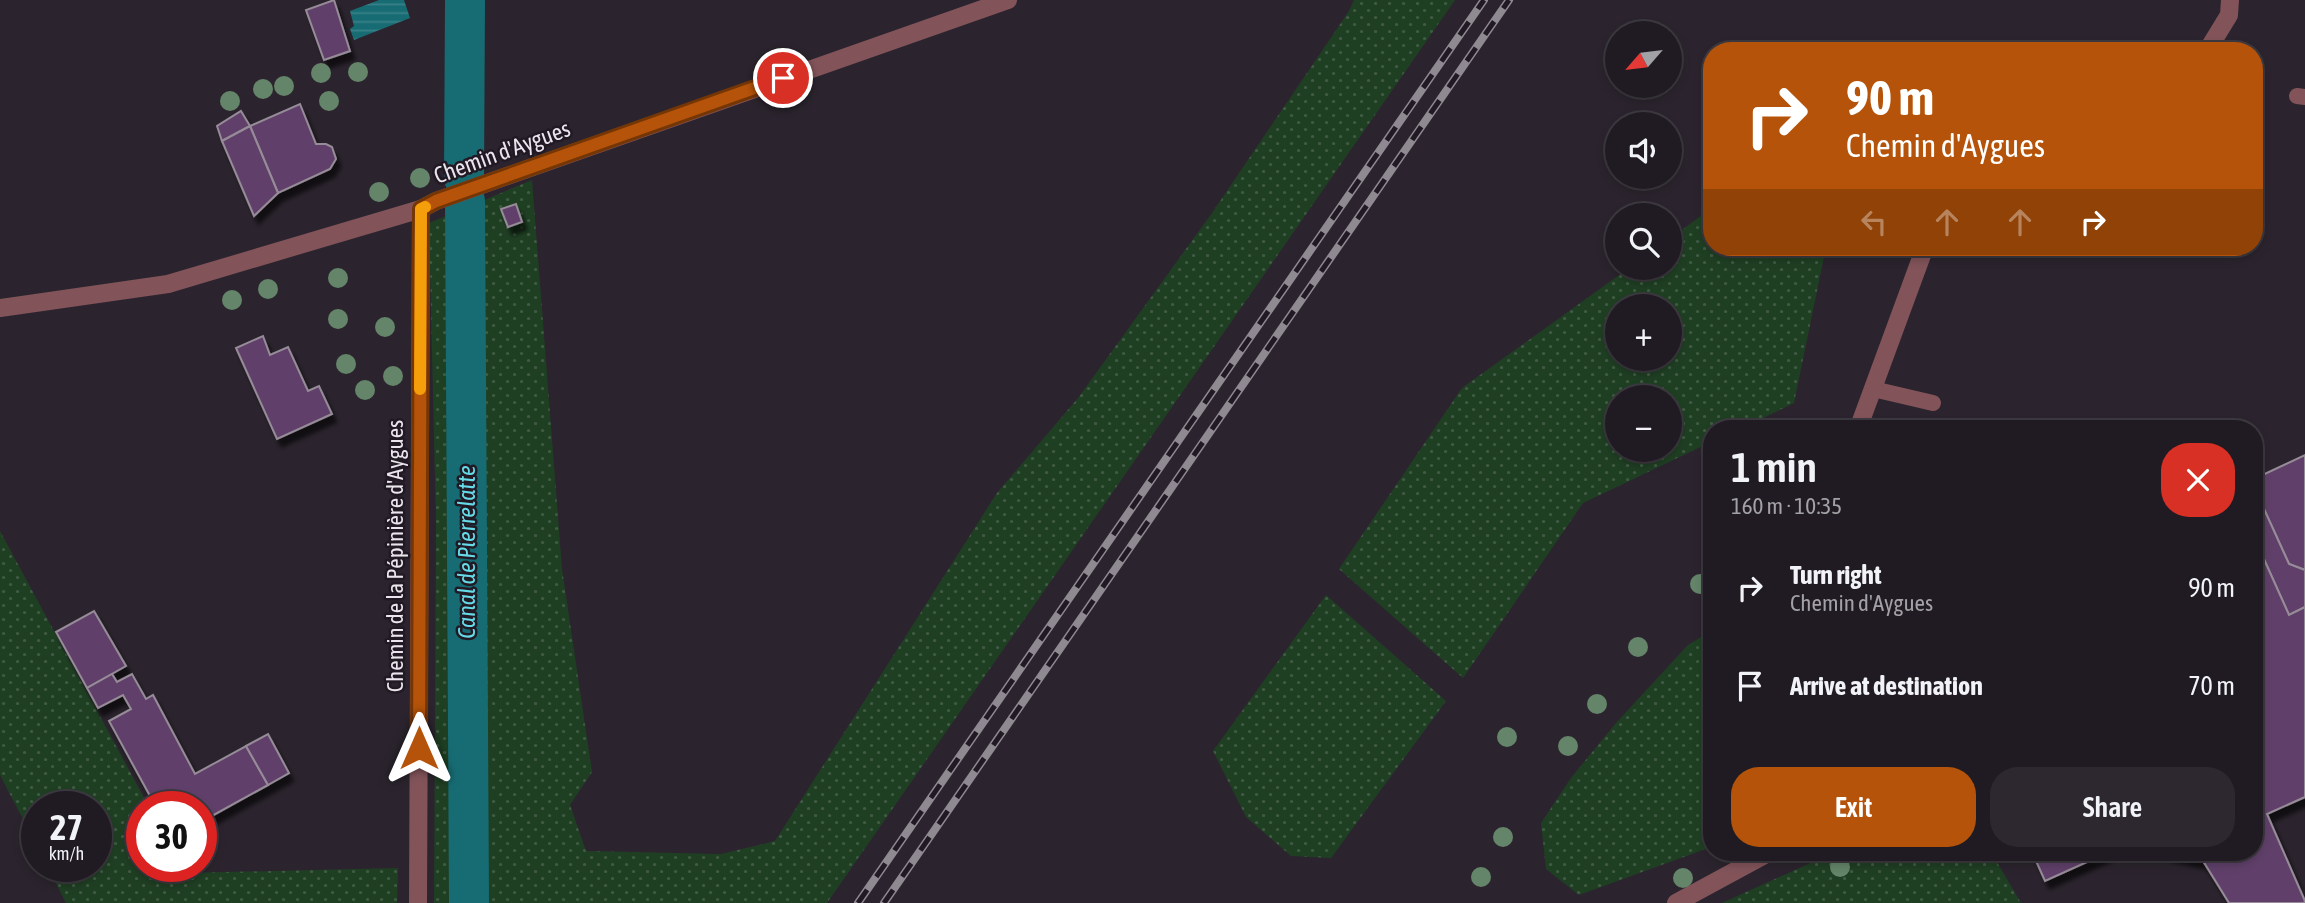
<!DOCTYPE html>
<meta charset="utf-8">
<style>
:root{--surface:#201b22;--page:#2d282f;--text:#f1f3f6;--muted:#a2a1a5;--line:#3d3940;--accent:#b45309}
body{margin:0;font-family:"Asap Condensed",sans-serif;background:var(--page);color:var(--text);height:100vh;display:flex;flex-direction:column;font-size:26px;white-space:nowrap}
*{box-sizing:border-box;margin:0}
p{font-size:23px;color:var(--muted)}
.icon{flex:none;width:38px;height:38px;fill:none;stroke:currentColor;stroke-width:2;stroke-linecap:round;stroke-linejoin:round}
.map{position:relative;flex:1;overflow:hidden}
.panel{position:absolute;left:1703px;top:420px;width:560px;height:441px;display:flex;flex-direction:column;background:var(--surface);border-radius:28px;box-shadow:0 4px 10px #0003,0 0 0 2px var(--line)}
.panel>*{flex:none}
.top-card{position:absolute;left:1703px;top:42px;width:560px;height:214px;border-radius:28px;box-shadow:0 4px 10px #0003,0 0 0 2px var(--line);background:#b45309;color:#fff;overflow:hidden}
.needle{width:46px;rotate:242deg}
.fabs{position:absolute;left:1605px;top:21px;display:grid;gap:14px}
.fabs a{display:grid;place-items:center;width:77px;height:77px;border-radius:50%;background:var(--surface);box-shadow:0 4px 10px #0003,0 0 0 2px var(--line);font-size:35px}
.speed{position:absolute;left:21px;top:791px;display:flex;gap:14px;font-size:35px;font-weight:700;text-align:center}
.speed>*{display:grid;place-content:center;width:91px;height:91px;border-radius:50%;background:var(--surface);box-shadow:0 4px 10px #0003,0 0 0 2px var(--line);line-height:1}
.speed small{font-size:18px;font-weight:400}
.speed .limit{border:10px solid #d22;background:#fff;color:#111}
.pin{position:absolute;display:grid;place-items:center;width:60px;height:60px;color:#fff;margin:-30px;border:4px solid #fff;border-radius:50%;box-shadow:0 2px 7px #0007}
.me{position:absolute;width:77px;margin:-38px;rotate:0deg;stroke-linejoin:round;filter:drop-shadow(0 0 5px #0008)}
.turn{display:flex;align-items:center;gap:24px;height:147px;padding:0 28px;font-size:32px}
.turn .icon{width:91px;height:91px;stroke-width:2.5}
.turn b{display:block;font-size:49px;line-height:60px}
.lanes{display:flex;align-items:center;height:66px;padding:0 28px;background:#0003;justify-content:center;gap:35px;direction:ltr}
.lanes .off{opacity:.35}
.round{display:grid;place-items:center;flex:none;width:74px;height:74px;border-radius:28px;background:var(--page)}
.overview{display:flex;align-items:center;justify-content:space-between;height:119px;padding:0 28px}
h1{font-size:42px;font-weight:600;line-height:52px}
.cta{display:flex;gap:14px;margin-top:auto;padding:14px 28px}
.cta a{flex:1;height:80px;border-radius:28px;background:var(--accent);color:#fff;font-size:28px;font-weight:600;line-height:80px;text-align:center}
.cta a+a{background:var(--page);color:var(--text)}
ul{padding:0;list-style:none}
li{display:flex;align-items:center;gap:21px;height:98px;padding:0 28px}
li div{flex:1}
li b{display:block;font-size:26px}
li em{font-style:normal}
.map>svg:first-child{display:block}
.grass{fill:url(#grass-dots);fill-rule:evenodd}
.water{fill:url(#water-rules)}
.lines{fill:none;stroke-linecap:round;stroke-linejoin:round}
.canal{stroke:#176c74;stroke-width:40}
.building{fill:#61416a;stroke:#968c98;stroke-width:2;filter:url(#shadow)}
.service{stroke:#82545a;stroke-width:16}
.minor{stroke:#82545a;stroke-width:18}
.rail-casing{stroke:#8f8991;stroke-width:8}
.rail{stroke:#211a24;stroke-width:5;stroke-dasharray:16;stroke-linecap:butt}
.tree{fill:#648569}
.route-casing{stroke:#753606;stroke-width:18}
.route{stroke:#b45309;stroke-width:12}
.slow{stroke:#f59e0b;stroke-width:12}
.labels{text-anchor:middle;stroke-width:5;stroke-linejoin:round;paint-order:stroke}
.street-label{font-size:23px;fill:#ebe6ed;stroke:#211a24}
.water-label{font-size:24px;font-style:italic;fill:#66dbe8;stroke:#211a24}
</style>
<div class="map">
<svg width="2305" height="903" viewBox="0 0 2305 903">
<defs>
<pattern id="grass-dots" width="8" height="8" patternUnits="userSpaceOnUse" patternTransform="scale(1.75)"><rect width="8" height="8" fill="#1f3f23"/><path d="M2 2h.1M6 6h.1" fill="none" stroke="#405b43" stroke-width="1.8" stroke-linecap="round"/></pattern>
<pattern id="water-rules" width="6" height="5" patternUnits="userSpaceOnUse" patternTransform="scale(1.75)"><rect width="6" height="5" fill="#176c74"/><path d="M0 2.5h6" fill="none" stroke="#398188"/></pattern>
<filter id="shadow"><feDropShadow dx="4.5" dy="8" stdDeviation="2" flood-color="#0009"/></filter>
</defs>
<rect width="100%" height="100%" fill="#2b242e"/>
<g class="grass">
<polygon points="1354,0 1455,0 827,903 434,903 436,522 429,223 532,180 562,569 592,772 570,805 586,851 721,854 775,841 997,493 1078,398 1212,213 1349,11"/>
<path d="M1711 212 1712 247H1826L1794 403 1740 429H1712L1711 442 1583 503 1463 678 1339 569 1462 388 1629 268H1670V239L1702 215ZM1617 306H1670V359H1617ZM1617 397H1670V450H1617Z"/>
<polygon points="0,531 149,807 142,807 142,866 182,866 186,873 398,868 397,903 66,903 47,866 96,866 96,807 37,807 37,846 0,775"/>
<polygon points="1326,595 1446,701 1331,858 1291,856 1246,817 1213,751"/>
<polygon points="1711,631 1711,847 1579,895 1546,869 1541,823 1571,778 1616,723 1688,645"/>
<polygon points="1835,852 1991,852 2021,903 1722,903"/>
</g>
<polygon class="water" points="379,0 404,0 410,18 354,40 350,29 354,26 350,11"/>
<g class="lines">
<g class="canal">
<polyline points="464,178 465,0"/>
<polyline points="465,201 469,903"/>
</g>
</g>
<g class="building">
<polygon points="334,0 350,51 324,60 306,10"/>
<polygon points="300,104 316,144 326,144 332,147 336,159 330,169 278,193 250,126"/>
<polygon points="241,111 250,126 222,141 217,126"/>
<polygon points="250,126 278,193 254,216 222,141"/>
<polygon points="516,204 522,222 508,227 501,209"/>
<polygon points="263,336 270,355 288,347 308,391 319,386 332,414 277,439 236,348"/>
<polygon points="2133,422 2137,429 2118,429"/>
<polygon points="2305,455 2305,570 2289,564 2254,487 2254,479"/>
<polygon points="2254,487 2289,564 2305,570 2305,607 2289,615 2254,537"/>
<polygon points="2254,537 2289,615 2305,607 2305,797 2267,814 2305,901 2304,903 2229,903 2203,861 2163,852 2254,852"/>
<polygon points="94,611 126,666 87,688 56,632"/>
<polygon points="112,674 117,682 132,674 146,699 153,695 195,774 246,746 268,785 201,822 201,807 156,807 109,721 131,709 123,695 98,708 87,688"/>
<polygon points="268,734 289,773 268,785 246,746"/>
<polygon points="2032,852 2109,852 2045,881"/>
</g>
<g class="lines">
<g class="service">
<polyline points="2297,96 2305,97"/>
<polyline points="1873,389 1933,403"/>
</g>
<g class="minor">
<polyline points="2207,51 2229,15 2230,0"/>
<polyline points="0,308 168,284 421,209 436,201 1008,0"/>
<polyline points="1858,429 1925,247"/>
<polyline points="418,903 421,209"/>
<polyline points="1676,903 1770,852"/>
</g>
<defs>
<g id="rail">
<polyline points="858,903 1484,0"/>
<polyline points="884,903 1509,0"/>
</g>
</defs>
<use href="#rail" class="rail-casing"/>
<use href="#rail" class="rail"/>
</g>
<g class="tree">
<circle cx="358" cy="72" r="10"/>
<circle cx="321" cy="73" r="10"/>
<circle cx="284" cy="86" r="10"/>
<circle cx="263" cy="89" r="10"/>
<circle cx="230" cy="101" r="10"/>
<circle cx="329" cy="101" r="10"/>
<circle cx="420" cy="178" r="10"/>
<circle cx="379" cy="192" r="10"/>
<circle cx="338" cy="278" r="10"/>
<circle cx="268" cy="289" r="10"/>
<circle cx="232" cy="300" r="10"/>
<circle cx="338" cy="319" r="10"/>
<circle cx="385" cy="327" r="10"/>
<circle cx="346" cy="364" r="10"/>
<circle cx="393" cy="376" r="10"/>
<circle cx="365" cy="390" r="10"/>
<circle cx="1700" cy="584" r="10"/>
<circle cx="1638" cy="647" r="10"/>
<circle cx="1597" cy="704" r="10"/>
<circle cx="1507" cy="737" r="10"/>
<circle cx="1568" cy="746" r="10"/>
<circle cx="1503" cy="837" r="10"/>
<circle cx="1840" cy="867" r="10"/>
<circle cx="1481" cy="877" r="10"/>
<circle cx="1683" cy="878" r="10"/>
</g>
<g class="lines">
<defs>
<polyline id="route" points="419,748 421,209 436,201 783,78"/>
</defs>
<use href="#route" class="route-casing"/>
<use href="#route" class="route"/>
<polyline class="slow" points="420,389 421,209 425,207"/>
</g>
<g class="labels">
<g class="street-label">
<text transform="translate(502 152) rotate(-20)" y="8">Chemin d'Aygues</text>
<text transform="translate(395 556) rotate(-90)" y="8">Chemin de la Pépinière d'Aygues</text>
</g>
<g class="water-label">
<text transform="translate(467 552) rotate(-90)" y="8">Canal de Pierrelatte</text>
</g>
</g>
</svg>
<div class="fabs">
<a><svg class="needle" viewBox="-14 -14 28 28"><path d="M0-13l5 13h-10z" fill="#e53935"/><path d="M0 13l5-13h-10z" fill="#a2a1a5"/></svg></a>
<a><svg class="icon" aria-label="sound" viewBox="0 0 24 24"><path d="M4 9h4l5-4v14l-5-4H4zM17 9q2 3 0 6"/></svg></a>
<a><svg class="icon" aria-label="search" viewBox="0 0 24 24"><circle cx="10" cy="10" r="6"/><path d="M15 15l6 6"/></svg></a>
<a>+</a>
<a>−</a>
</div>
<div class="speed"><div>27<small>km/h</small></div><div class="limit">30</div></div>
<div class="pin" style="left:783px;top:78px;background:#d93025"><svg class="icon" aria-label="arrive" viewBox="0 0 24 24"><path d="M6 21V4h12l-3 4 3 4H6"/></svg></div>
<svg class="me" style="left:419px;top:748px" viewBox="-20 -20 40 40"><path d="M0-17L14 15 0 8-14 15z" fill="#b45309" stroke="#fff" stroke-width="4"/></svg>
<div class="top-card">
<div class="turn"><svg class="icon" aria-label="right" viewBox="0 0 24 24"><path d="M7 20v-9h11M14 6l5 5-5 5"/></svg><div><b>90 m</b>Chemin d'Aygues</div></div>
<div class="lanes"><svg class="icon off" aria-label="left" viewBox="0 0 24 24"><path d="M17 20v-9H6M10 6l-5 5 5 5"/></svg><svg class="icon off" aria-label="ahead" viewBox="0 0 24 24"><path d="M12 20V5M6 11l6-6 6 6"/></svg><svg class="icon off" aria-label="ahead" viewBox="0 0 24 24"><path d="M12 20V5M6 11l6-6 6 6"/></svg><svg class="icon" aria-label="right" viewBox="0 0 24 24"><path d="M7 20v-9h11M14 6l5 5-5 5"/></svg></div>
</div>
<section class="panel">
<div class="overview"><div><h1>1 min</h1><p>160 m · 10:35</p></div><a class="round" style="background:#d93025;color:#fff"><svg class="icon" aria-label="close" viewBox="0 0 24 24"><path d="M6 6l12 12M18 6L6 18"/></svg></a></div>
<ul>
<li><svg class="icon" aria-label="right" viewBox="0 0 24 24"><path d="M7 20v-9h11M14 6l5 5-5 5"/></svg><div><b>Turn right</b><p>Chemin d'Aygues</p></div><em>90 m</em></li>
<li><svg class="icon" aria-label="arrive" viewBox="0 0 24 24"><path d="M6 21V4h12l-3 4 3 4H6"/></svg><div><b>Arrive at destination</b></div><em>70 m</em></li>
</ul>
<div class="cta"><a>Exit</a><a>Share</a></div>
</section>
</div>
